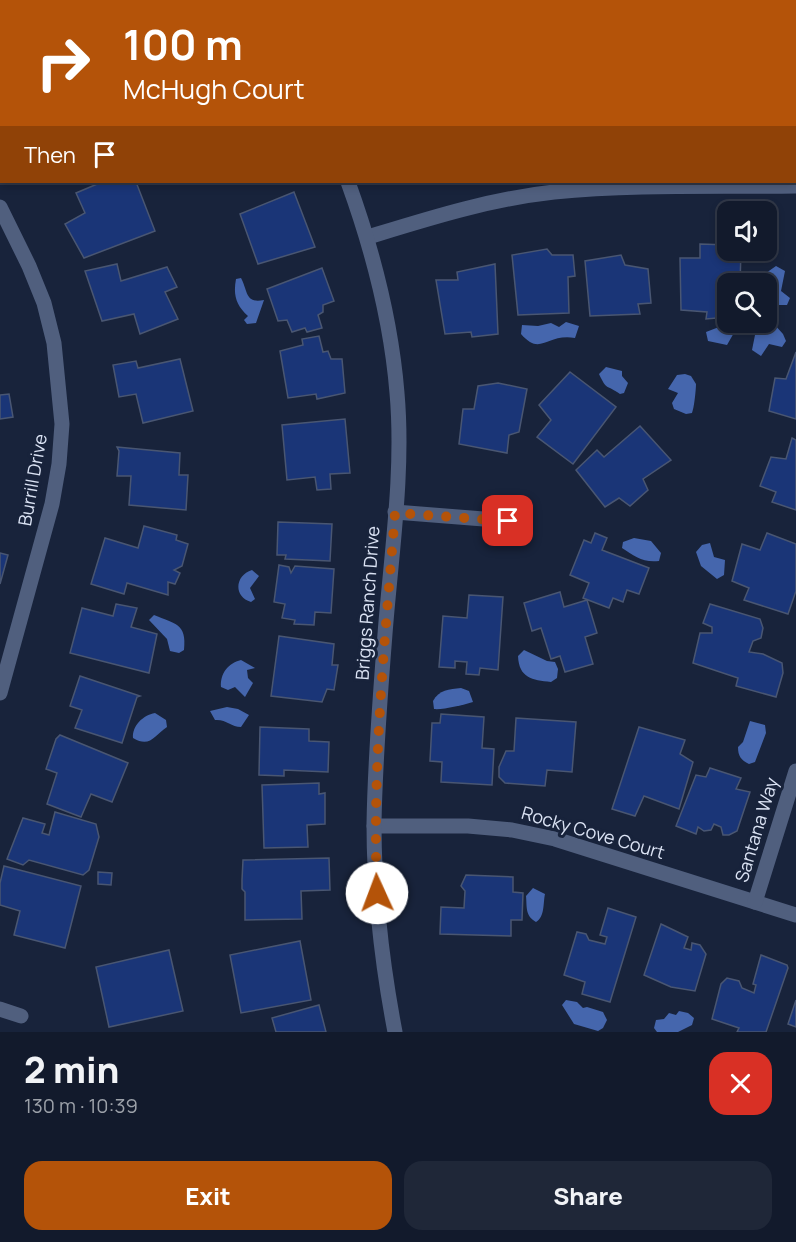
<!DOCTYPE html>
<meta charset="utf-8">
<style>
:root{--surface:#121a2c;--page:#1f2738;--text:#f1f3f6;--muted:#9ca1a9;--line:#313848;--accent:#b45309}
body{margin:0;font-family:Manrope,sans-serif;background:var(--page);color:var(--text);height:100vh;display:flex;flex-direction:column;font-size:22px;white-space:nowrap}
*{box-sizing:border-box;margin:0}
p{font-size:20px;color:var(--muted)}
.icon{flex:none;width:33px;height:33px;fill:none;stroke:currentColor;stroke-width:2;stroke-linecap:round;stroke-linejoin:round}
.map{position:relative;height:1032px;overflow:hidden}
.panel{display:flex;flex-direction:column;background:var(--surface);flex:1}
.panel>*{flex:none}
.top-card{position:absolute;left:0px;top:0px;width:796px;height:183px;box-shadow:0 3px 9px #0003,0 0 0 2px var(--line);background:#b45309;color:#fff;overflow:hidden}
.controls{position:absolute;left:717px;top:201px;display:grid;gap:12px}
.controls a{display:grid;place-items:center;width:60px;height:60px;border-radius:12px;background:var(--surface);box-shadow:0 3px 9px #0003,0 0 0 2px var(--line);font-size:30px}
.pin{position:absolute;display:grid;place-items:center;width:51px;height:51px;color:#fff;margin:-26px;border-radius:12px;box-shadow:0 3px 9px #0006}
.me{position:absolute;width:66px;margin:-33px;rotate:358deg;stroke-linejoin:round;filter:drop-shadow(0 0 4px #0008)}
.turn{display:flex;align-items:center;gap:21px;height:126px;padding:0 24px;font-size:27px}
.turn .icon{width:78px;height:78px;stroke-width:2.5}
.turn b{display:block;font-size:42px;line-height:51px}
.then{display:flex;align-items:center;height:57px;padding:0 24px;background:#0003;gap:12px;font-size:22px}
.round{display:grid;place-items:center;flex:none;width:63px;height:63px;border-radius:18px;background:var(--page)}
.head{display:flex;align-items:center;justify-content:space-between;height:102px;padding:0 24px}
h1{font-size:36px;font-weight:800;line-height:45px}
.cta{display:flex;gap:12px;margin-top:auto;padding:12px 24px}
.cta a{flex:1;height:69px;border-radius:18px;background:var(--accent);color:#fff;font-size:24px;font-weight:800;line-height:69px;text-align:center}
.cta a+a{background:var(--page);color:var(--text)}
.map>svg:first-child{display:block}
.water{fill:#4566ad}
.building{fill:#1a3577;stroke:#495672;stroke-width:1.5}
.lines{fill:none;stroke-linecap:round;stroke-linejoin:round}
.minor{stroke:#505f7e;stroke-width:15}
.tertiary{stroke:#505f7e;stroke-width:15}
.route{stroke:#b45309;stroke-width:10;stroke-dasharray:0 18}
.labels{text-anchor:middle;stroke-width:6;stroke-linejoin:round;paint-order:stroke}
.street-label{font-size:18px;fill:#dbe3f4;stroke:#18233b}
</style>
<div class="map">
<svg width="796" height="1032" viewBox="0 0 796 1032">
<rect width="100%" height="100%" fill="#18233b"/>
<g class="water">
<polygon points="776,266 785,271 781,291 790,298 787,305 774,305 769,308 767,298 770,295 765,283 766,273"/>
<path d="M241 278C248 291 245 304 264 300L256 323 247 324 244 320 248 316C236 305 233 295 236 279Z"/>
<path d="M566 322 579 326 575 338C546 333 541 357 521 334L522 325 538 326 551 323 559 327Z"/>
<polygon points="727,322 734,326 735,331 727,345 708,341 706,332 719,327 721,323"/>
<polygon points="774,324 783,334 786,341 782,347 769,344 761,356 752,350 755,335 769,325"/>
<path d="M606 367 622 371V376L628 383 624 393 620 394C606 384 607 391 599 374Z"/>
<path d="M685 374 691 376 696 384C696 390 694 409 692 413L686 414 674 409 672 403 678 393 668 389 677 375Z"/>
<path d="M634 538 651 541 661 553 659 561C643 563 634 556 622 548L623 542Z"/>
<polygon points="710,543 714,557 725,560 724,575 717,579 701,566 696,552 702,545"/>
<path d="M252 570 259 576 250 588 255 599 251 602C233 597 235 575 252 570Z"/>
<path d="M154 615C175 624 187 623 184 650L179 653 170 651 167 639 149 620Z"/>
<path d="M524 650 547 661 555 662 558 669 557 678 551 682C532 680 519 678 518 656Z"/>
<path d="M241 660 255 668 247 670 248 678 253 683 245 697 235 687 228 690 221 687C220 674 228 663 241 660Z"/>
<path d="M461 688 469 691 473 702C464 705 442 710 434 709L433 701C439 690 449 689 461 688Z"/>
<path d="M227 707 238 709 249 715 241 727C231 727 226 719 215 720L210 711Z"/>
<path d="M155 713 166 720 167 727C154 736 150 748 133 738 132 726 143 715 155 713Z"/>
<path d="M750 721 765 725 766 733 755 762 749 764C741 760 738 756 738 747L743 742Z"/>
<path d="M533 888 545 894C543 903 545 917 536 922 525 916 527 907 526 896Z"/>
<polygon points="566,1000 577,1002 583,1008 587,1007 603,1012 607,1020 603,1028 598,1031 574,1024 562,1005"/>
<polygon points="679,1011 688,1013 694,1018 692,1025 678,1032 657,1032 654,1028 656,1020 664,1019 669,1013 676,1015"/>
</g>
<g class="building">
<rect x="670" y="0" width="53" height="2"/>
<polygon points="0,33 2,35 0,114"/>
<polygon points="102,182 136,182 155,231 84,258 65,224 85,213 76,193"/>
<polygon points="294,192 315,247 258,264 240,214"/>
<polygon points="700,244 728,245 728,250 733,250 733,253 741,250 740,284 728,284 728,317 706,319 707,312 681,310 680,258 700,258"/>
<polygon points="547,249 552,255 573,255 575,276 568,277 569,313 518,315 512,255"/>
<polygon points="621,255 625,265 648,269 651,303 638,304 640,314 590,316 585,261"/>
<polygon points="117,264 121,281 167,267 177,287 165,292 178,319 140,334 134,314 102,321 85,271"/>
<polygon points="495,264 498,334 472,337 471,332 445,334 436,280 458,280 457,272"/>
<polygon points="322,268 334,301 323,305 323,312 318,315 322,328 307,332 305,328 292,332 287,320 278,321 267,289"/>
<polygon points="319,336 323,352 328,351 331,359 342,359 345,393 317,399 316,394 288,398 280,351 303,345 302,339"/>
<polygon points="796,352 796,419 769,411 775,378 786,379"/>
<polygon points="180,359 193,411 143,423 136,394 119,397 113,365 136,361 138,368"/>
<polygon points="570,372 616,407 573,464 537,437 551,420 539,405"/>
<polygon points="498,383 527,389 519,432 509,435 507,453 459,444 463,409 474,409 478,386"/>
<polygon points="9,394 13,417 0,419 0,395"/>
<polygon points="345,419 350,473 330,474 331,489 317,490 315,477 287,480 282,425"/>
<polygon points="640,426 671,460 643,479 648,490 630,506 619,498 605,507 576,470 597,450 604,457"/>
<polygon points="792,438 796,440 796,510 772,502 776,492 760,486 771,457 786,459"/>
<polygon points="117,447 180,453 179,475 188,475 186,510 129,505 131,476 117,476 119,451"/>
<polygon points="278,522 332,524 330,561 285,559 286,555 277,555"/>
<polygon points="144,526 177,535 176,540 188,544 182,566 174,570 180,573 175,584 168,582 168,595 127,583 124,594 91,584 105,538 138,548"/>
<polygon points="595,533 607,538 602,550 649,568 639,594 627,590 623,602 613,598 609,608 583,598 589,583 570,575 584,540 591,543"/>
<polygon points="767,533 796,544 796,591 788,614 744,600 749,588 732,581 742,544 760,550"/>
<polygon points="0,553 8,555 0,584"/>
<polygon points="279,565 289,567 291,573 295,566 334,569 331,613 315,612 314,625 294,624 295,620 282,618 285,604 274,602"/>
<polygon points="560,592 564,607 587,600 597,633 585,637 593,664 565,672 560,656 551,659 541,628 532,631 524,603"/>
<polygon points="469,595 503,597 498,670 480,668 479,675 466,674 467,662 455,661 455,668 439,667 443,616 467,618"/>
<polygon points="116,604 137,608 131,627 157,634 149,673 70,653 82,608 113,616"/>
<polygon points="710,604 760,619 763,628 761,638 753,641 749,652 763,654 782,663 783,673 776,697 736,686 738,678 693,663 700,633 712,633 712,627 703,623"/>
<polygon points="279,636 334,644 332,665 338,665 334,690 327,689 322,702 271,696"/>
<polygon points="80,676 140,696 137,697 122,743 75,728 82,710 70,706"/>
<polygon points="441,714 484,717 482,748 494,749 492,785 441,782 442,762 430,761 432,723 440,723"/>
<polygon points="516,718 576,722 572,772 547,770 545,786 505,783 499,777 499,767 506,751 514,751"/>
<polygon points="260,727 309,729 309,741 329,742 328,772 284,770 284,776 259,775"/>
<polygon points="639,727 685,740 680,754 693,762 679,809 644,796 635,816 612,809"/>
<polygon points="60,735 128,763 112,802 91,794 81,817 47,804 57,773 46,769 56,739"/>
<polygon points="710,768 741,778 736,789 750,792 737,831 729,835 723,835 721,827 714,824 711,830 704,831 698,827 696,834 676,826 696,775 706,777"/>
<polygon points="319,783 319,794 325,793 325,824 307,825 308,847 264,848 262,785"/>
<polygon points="55,812 96,824 99,837 89,870 83,875 29,860 23,865 7,859 23,818 45,824 42,833 49,835"/>
<polygon points="329,858 330,890 301,891 302,919 245,920 245,892 242,889 242,880 243,860"/>
<polygon points="4,866 81,886 65,948 14,935 20,911 0,905 0,883"/>
<polygon points="98,872 112,873 111,885 98,884"/>
<polygon points="466,875 513,877 513,892 523,893 522,920 511,920 511,936 440,934 441,907 464,908 465,891 461,886"/>
<polygon points="608,908 636,917 610,1002 582,994 585,982 564,975 577,932 586,934 589,940 605,944 607,937 600,935"/>
<polygon points="661,924 688,937 684,948 691,950 692,943 700,945 706,954 695,991 671,987 644,975"/>
<polygon points="300,941 311,1000 241,1013 230,955"/>
<polygon points="169,950 183,1011 109,1027 96,967"/>
<polygon points="761,955 787,965 788,968 766,1032 737,1032 739,1028 712,1019 721,984 727,978 739,981 742,988 754,993 756,985 753,984"/>
<polygon points="796,1000 796,1027 788,1024"/>
<polygon points="319,1005 326,1032 276,1032 272,1018"/>
</g>
<g class="lines">
<g class="minor">
<polyline points="0,207 29,266 44,303 54,343 62,424 59,464 52,504 0,693"/>
<path d="M368 237C430 218 490 199 554 192 634 184 716 187 796 186"/>
<polyline points="395,512 509,521"/>
<polyline points="374,826 468,826 512,830 555,839 796,915"/>
<polyline points="755,902 796,771"/>
<polyline points="0,1009 21,1016"/>
</g>
<g class="tertiary">
<polyline points="242,0 243,2"/>
<path d="M348 182C373 251 391 319 397 393 404 472 391 555 385 634 380 697 375 761 374 824 374 894 382 964 395 1032"/>
</g>
</g>
<g class="lines">
<path class="route" d="M377 893C372 766 385 640 395 513L508 521"/>
</g>
<g class="labels">
<g class="street-label">
<text transform="translate(33 480) rotate(-80)" y="6">Burrill Drive</text>
<text transform="translate(368 603) rotate(-86)" y="6">Briggs Ranch Drive</text>
<text transform="translate(757 830) rotate(-73)" y="6">Santana Way</text>
<text transform="translate(593 833) rotate(16)" y="6">Rocky Cove Court</text>
</g>
</g>
</svg>
<div class="controls">
<a><svg class="icon" aria-label="sound" viewBox="0 0 24 24"><path d="M4 9h4l5-4v14l-5-4H4zM17 9q2 3 0 6"/></svg></a>
<a><svg class="icon" aria-label="search" viewBox="0 0 24 24"><circle cx="10" cy="10" r="6"/><path d="M15 15l6 6"/></svg></a>
</div>
<div class="pin" style="left:508px;top:521px;background:#d93025"><svg class="icon" aria-label="arrive" viewBox="0 0 24 24"><path d="M6 21V4h12l-3 4 3 4H6"/></svg></div>
<svg class="me" style="left:377px;top:893px" viewBox="-20 -20 40 40"><circle r="19" fill="#fff"/><path d="M0-13L10 11 0 6-10 11z" fill="#b45309"/></svg>
<div class="top-card">
<div class="turn"><svg class="icon" aria-label="right" viewBox="0 0 24 24"><path d="M7 20v-9h11M14 6l5 5-5 5"/></svg><div><b>100 m</b>McHugh Court</div></div>
<div class="then">Then<svg class="icon" aria-label="arrive" viewBox="0 0 24 24"><path d="M6 21V4h12l-3 4 3 4H6"/></svg></div>
</div>
</div>
<section class="panel">
<div class="head"><div><h1>2 min</h1><p>130 m · 10:39</p></div><a class="round" style="background:#d93025;color:#fff"><svg class="icon" aria-label="close" viewBox="0 0 24 24"><path d="M6 6l12 12M18 6L6 18"/></svg></a></div>
<div class="cta"><a>Exit</a><a>Share</a></div>
</section>
